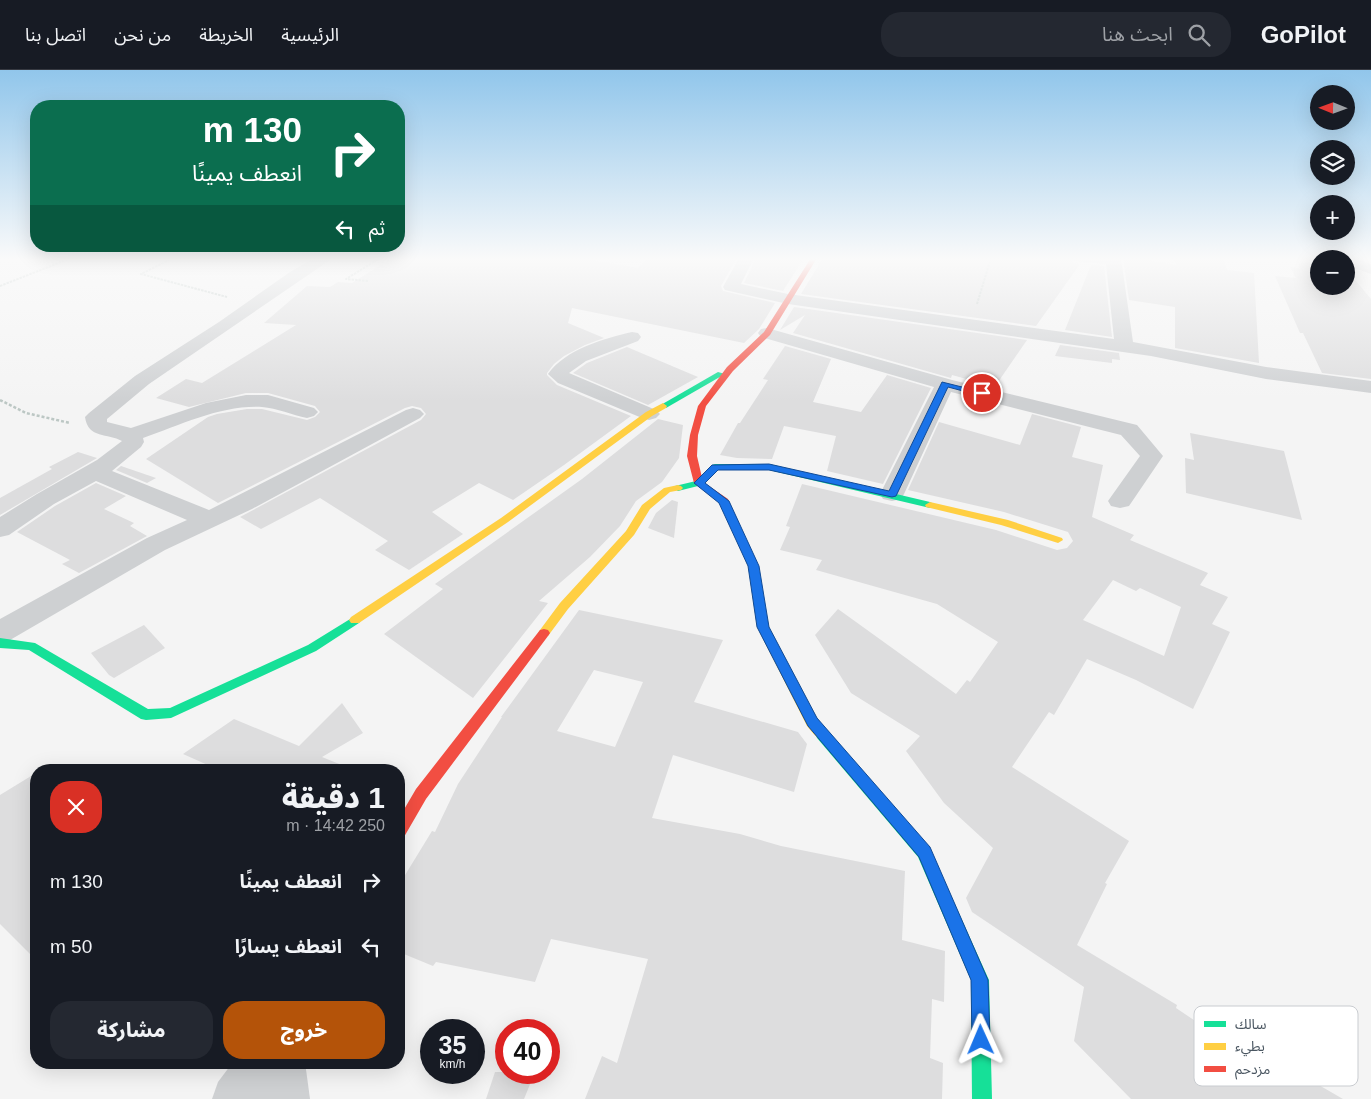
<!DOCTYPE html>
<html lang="ar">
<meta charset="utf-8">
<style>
:root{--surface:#171b24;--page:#242831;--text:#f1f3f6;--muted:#9ea1a6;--line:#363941;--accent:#b45309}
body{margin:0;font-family:Helvetica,"Noto Sans Arabic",sans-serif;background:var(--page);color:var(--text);direction:rtl;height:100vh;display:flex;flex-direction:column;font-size:19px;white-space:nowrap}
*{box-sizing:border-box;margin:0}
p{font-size:16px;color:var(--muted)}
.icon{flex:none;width:28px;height:28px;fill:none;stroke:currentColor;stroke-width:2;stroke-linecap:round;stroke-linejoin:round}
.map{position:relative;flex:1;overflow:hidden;direction:ltr}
.panel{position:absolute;left:30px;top:694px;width:375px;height:305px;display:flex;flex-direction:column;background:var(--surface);border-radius:20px;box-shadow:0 5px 20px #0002;direction:rtl}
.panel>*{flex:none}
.banner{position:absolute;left:30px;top:30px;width:375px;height:152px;border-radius:20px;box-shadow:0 5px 20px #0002;direction:rtl;background:#0b6e4f;color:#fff;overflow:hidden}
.needle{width:32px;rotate:271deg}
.tools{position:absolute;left:1310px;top:15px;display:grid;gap:10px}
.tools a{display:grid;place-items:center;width:45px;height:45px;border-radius:50%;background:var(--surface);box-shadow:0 5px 20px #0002;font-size:25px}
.speed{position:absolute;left:420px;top:949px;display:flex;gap:10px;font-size:25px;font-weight:700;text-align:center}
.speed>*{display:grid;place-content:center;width:65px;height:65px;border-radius:50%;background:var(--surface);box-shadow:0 5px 20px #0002;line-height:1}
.speed small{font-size:12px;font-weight:400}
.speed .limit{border:8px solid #d22;background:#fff;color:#111}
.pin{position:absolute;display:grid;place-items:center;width:42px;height:42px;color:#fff;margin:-21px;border:2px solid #fff;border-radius:50%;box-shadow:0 1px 5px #0007}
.me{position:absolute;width:55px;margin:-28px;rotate:359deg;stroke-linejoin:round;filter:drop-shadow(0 0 4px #0008)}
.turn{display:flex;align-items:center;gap:18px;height:105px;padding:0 20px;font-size:22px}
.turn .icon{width:65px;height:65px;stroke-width:2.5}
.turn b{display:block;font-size:35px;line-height:42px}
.then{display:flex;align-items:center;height:48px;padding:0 20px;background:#0003;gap:10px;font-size:19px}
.round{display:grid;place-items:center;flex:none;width:52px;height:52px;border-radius:20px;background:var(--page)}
.overview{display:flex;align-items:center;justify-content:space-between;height:85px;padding:0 20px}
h1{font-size:30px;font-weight:800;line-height:38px}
.cta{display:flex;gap:10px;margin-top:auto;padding:10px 20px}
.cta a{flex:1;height:58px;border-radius:20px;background:var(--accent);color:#fff;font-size:20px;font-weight:800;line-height:58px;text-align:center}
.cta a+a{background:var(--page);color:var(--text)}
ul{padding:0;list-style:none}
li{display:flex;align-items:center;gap:15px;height:65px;padding:0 20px}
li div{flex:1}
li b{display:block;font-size:19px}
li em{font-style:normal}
header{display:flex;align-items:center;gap:30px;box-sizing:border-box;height:70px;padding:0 25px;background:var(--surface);border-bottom:1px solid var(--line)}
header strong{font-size:24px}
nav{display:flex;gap:28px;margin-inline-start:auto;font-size:18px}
.search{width:350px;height:45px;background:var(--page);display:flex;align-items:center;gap:12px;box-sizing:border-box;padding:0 18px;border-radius:20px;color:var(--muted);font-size:19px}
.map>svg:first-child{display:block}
.building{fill:#ddddde;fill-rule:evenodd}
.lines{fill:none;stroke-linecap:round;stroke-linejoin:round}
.path-far1{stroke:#bcc7c4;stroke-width:2;stroke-dasharray:2.5 1;stroke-linecap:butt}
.path{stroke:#bcc7c4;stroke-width:2.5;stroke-dasharray:3 2;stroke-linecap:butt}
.street{fill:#ced0d2;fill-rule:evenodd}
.fast{fill:#16e098;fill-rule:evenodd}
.slow{fill:#ffcf43;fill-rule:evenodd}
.jam{fill:#f24e42;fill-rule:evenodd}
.route{fill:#1a73e8;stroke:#114b97}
.key{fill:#fff;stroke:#c9ccd0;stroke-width:1}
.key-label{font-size:14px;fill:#4a5661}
</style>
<header>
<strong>GoPilot</strong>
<div class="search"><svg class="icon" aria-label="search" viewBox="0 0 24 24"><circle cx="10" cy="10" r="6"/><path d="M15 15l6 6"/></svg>ابحث هنا</div>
<nav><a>الرئيسية</a><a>الخريطة</a><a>من نحن</a><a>اتصل بنا</a></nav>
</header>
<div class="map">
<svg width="1371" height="1029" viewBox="0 0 1371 1029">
<rect width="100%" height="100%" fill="#f4f4f4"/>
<g class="building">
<polygon points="392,188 580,188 638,198 647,188 737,188 721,216 723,221 775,233 759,259 744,273 572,238 568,253 604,268 585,275 564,286 554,294 547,303 547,305 557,315 631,346 564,395 513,430 479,413 432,442 463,464 409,500 375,480 388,471 320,428 261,459 240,447 421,350 426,344 421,338 412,336 405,338 218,433 146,389 208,347 217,344 247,339 262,339 307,350 315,347 320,342 315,336 268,323 246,323 189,337 156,328 186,309 202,313 296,255 264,253 307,216 330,217 338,212 352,213"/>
<polygon points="756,188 804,188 783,221 744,213"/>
<polygon points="823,188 1069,188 1073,193 1080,194 1036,256 801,224"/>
<polygon points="1123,188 1137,188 1176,195 1174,188 1213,188 1224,190 1227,200 1254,203 1259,293 1175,278 1175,237 1129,230"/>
<polygon points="1319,190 1319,216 1346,216 1346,199 1371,229 1371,309 1322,303 1303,263 1300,263 1275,206 1296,208 1290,197 1299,198 1299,194"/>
<polygon points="1091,195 1104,196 1112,267 1065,260"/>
<polygon points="794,237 1027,270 996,315 988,315 952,305 951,308 793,263 805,245 780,260"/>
<polygon points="1060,275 1119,283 1120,290 1112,289 1112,293 1055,286"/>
<polygon points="785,276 831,289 813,332 861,342 887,305 931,318 883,414 827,401 836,366 784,356 772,389 737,388 720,385 738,353 740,353 768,310 763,309"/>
<polygon points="627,277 698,307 648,335 573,303 587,293"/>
<path d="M1032 344 1081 357 1072 387 1103 395 1092 447 1134 465 1130 470 1208 503 1200 515 1228 527 1212 554 1230 562 1193 639 1136 610 1087 589 1054 645 1049 642 1012 697 1129 771 1105 813 1107 814 1077 875 1177 935 1176 938 1252 989 1253 977 1343 1029H1131L1074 971 1084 917 972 842 966 828 993 778 944 733 906 681 920 666 851 623 815 565 838 539 956 624 967 610 970 612 998 572 937 534 816 500 822 490 780 480 790 457 786 456 802 414 996 460 1057 480 1067 478 1073 471 1068 462 1004 442 908 420 939 352 1020 375ZM1113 510 1136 521 1140 518 1181 537 1164 586 1083 550Z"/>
<polygon points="658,349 683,355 679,388 662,412 636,431 620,456 590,487 539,531 548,533 473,628 384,564 443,519 435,514 582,409"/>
<polygon points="1190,363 1284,381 1302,450 1186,423 1185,388 1194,390"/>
<polygon points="78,382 97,388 0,445 0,428 52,399 49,397"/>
<polygon points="121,396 156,408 147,413 116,400"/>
<polygon points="96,413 126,426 104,439 134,453 130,456 147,466 79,503 62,494 70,490 17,462 55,436"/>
<polygon points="672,430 678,432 674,468 648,458 656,443"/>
<path d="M579 540 723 570 694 632 798 662 807 674 794 722 673 685 652 748 740 764 781 776 905 801 902 870 945 881 944 932 932 929 930 988 943 993 942 1029H585L602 986 617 993 648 889 551 869 535 912 436 892 433 896 399 882V815L432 761 435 762 458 714 502 647H501ZM594 600 643 612 615 677 557 661Z"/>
<polygon points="144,555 165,578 114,608 109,605 91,583"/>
<polygon points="342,633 363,663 322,687 354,700 219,700 183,684 234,649 299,676"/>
<polygon points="36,703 36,890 0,854 0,725"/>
<polygon points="495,1002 535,1002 524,1029 486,1029"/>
</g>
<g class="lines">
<g class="path-far1">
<polyline points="173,188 141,204 227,227"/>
<polyline points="368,211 346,209 380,188"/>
<polyline points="0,216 71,188"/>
<polyline points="977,234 991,188"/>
</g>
<polyline class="path" points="0,330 26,343 70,353"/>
<g class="street">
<path d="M314 188H333L149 314 107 349V352L131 358 206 333 246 325H268L314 338 318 342 314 346 307 348C292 345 277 338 262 337 221 335 181 355 143 368L144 372 141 377 112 401 209 440 406 340 413 338 420 340 424 344 420 348 252 439 165 480 10 570 0 573V549L147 468 187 450 96 411 54 434 9 465 0 467V447L37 424 97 390 122 371C108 363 88 369 85 347L89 343 135 306 219 252 290 202Z"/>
<polygon points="739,188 754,188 741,214 788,224 1114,269 1106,194 1073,191 1071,188 1121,188 1133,272 1266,297 1371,311 1371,323 1266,309 1151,286 788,234 725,220 723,217"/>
<polygon points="1356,188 1371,194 1371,204 1346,195 1346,189 1339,189"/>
<polygon points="767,258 952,310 1137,355 1163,386 1129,436 1120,438 1111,436 1108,431 1140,386 1121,365 951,322 904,424 901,429 892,431 883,429 880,424 934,317 761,267 758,263 761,259"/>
<path d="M632 262 638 263 641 267 638 271 586 291 569 303 656 340 660 344 656 348 649 350 642 348 558 313 548 304C566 279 603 269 632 262Z"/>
<polygon points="233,992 305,992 310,1029 212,1029 218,1012"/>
</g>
<g class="fast">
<polygon points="718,302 725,304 666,338 660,338 659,336"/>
<polygon points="715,394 769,394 930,432 935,435 930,438 769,400 718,400 702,415 678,421 673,418 675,416 696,411 712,395"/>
<polygon points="355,546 359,547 361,550 359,553 316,581 171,648 146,650 141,649 29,580 0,578 0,568 35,573 148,639 170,638 308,575"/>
<polygon points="822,658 827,660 929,777 989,910 992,1029 972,1029 971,910 918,787 817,668 815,664 817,660"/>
</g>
<g class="slow">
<polygon points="663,333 667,336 666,338 652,346 508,452 359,553 351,553 349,550 351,547 501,448 646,342"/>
<polygon points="678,415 681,416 683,418 681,420 670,422 650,439 634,465 568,539 548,566 540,566 538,563 540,560 560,533 626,461 642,435 664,418"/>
<polygon points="930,432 1008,450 1062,468 1063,470 1058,473 1001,455 926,437 925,435"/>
<path d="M735 453 740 456 758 496 769 557 817 648 829 664 827 668C817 671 813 663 807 656L757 557 748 496 730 456Z"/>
</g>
<g class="jam">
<polygon points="811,188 817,188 770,265 733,301 706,336 698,365 697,386 703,412 728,429 740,456 735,459 731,458 720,433 694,413 687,386 690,365 698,336 727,297 764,262"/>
<polygon points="544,559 548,560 550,563 548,566 426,729 404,767 399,769 399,748 416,719 540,560"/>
</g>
</g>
<linearGradient id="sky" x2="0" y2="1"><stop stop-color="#91c6eb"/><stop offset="0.57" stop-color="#fafafa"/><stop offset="1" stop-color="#fafafa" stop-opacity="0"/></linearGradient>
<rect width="1371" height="332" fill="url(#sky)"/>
<polygon class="route" points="942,312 986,323 982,326 948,317 896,426 892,427 769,400 718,400 705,413 729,431 759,496 769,557 817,648 930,777 988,910 990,970 988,976 981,979 974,976 972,970 971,910 919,787 808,656 757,557 748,496 719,433 694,413 712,395 769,394 889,421"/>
<rect x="1194" y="936" width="164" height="80" rx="8" class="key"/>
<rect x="1204" y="951" width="22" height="6" fill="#16e098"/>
<rect x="1204" y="973" width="22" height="7" fill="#ffcf43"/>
<rect x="1204" y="996" width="22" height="6" fill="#f24e42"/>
<g class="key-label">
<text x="1235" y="959">سالك</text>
<text x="1235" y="981">بطيء</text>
<text x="1235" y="1004">مزدحم</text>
</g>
</svg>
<div class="tools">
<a><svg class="needle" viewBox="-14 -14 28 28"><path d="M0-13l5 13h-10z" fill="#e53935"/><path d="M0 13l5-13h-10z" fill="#9ea1a6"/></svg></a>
<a><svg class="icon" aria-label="layers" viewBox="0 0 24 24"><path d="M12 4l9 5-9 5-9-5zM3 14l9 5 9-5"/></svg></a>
<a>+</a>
<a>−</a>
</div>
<div class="speed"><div>35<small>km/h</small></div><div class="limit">40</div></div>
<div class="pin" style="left:982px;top:323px;background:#d93025"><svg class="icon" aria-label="arrive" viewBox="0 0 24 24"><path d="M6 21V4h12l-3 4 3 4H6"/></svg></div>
<svg class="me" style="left:981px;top:970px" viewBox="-20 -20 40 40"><path d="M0-17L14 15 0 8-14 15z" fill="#1a73e8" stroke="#fff" stroke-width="4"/></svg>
<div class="banner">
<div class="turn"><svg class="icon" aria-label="right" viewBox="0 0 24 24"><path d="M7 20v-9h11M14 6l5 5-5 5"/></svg><div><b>130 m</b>انعطف يمينًا</div></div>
<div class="then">ثم<svg class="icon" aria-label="left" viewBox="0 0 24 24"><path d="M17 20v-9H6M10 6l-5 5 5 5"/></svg></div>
</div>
<section class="panel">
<div class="overview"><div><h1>1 دقيقة</h1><p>250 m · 14:42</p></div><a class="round" style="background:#d93025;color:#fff"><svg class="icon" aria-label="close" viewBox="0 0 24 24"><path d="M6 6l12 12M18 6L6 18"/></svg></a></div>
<ul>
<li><svg class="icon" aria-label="right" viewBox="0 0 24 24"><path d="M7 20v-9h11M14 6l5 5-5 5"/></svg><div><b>انعطف يمينًا</b></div><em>130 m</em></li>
<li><svg class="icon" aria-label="left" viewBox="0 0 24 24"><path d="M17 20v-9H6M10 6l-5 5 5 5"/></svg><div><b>انعطف يسارًا</b></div><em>50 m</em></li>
</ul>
<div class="cta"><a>خروج</a><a>مشاركة</a></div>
</section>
</div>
